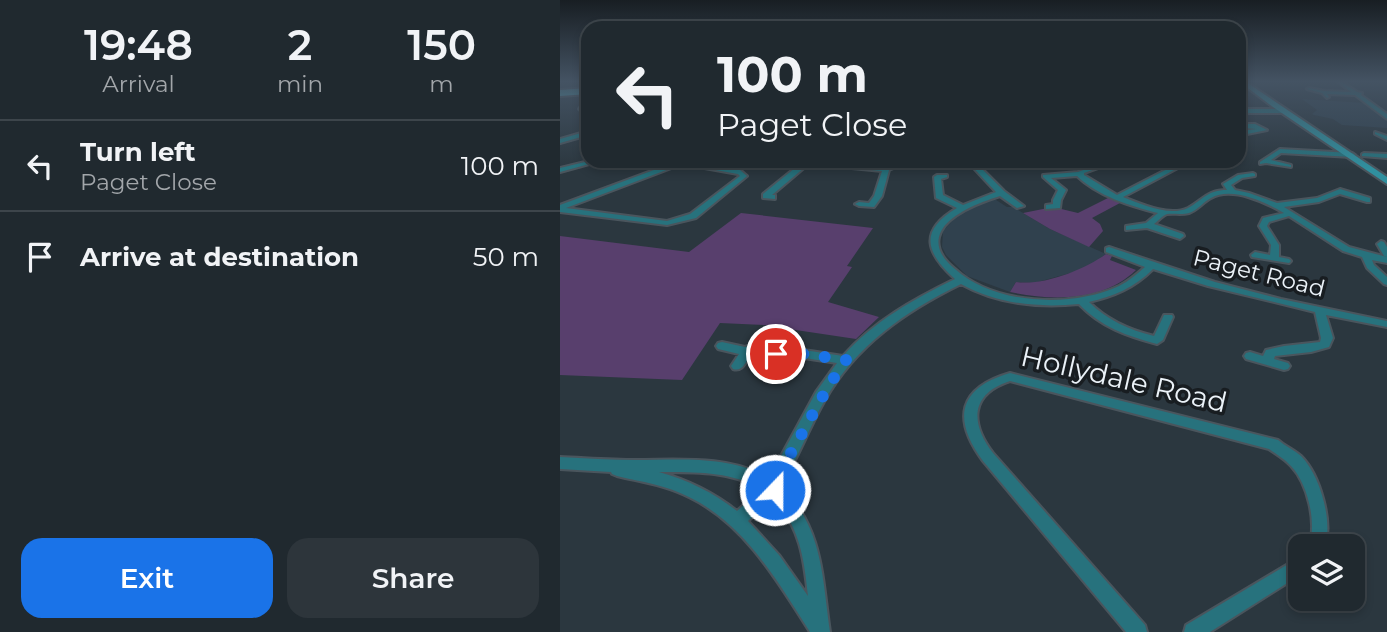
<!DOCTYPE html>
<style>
:root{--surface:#20292f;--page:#2d353b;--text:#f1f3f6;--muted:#a2a6aa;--line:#3d454b;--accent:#1a73e8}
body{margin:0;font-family:Montserrat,sans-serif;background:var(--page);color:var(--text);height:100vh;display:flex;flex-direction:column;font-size:26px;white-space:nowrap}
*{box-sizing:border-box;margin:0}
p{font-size:23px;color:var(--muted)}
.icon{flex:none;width:38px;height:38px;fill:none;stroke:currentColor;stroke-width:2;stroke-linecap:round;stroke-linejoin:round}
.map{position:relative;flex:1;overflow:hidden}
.side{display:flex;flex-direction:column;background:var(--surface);width:560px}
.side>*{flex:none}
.guide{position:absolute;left:21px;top:21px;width:665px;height:147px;border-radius:21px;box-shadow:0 4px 10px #0003,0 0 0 2px var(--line);background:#20292f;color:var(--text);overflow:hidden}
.fabs{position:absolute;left:728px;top:534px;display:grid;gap:14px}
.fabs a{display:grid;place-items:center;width:77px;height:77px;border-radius:14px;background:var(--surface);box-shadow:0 4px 10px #0003,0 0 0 2px var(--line);font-size:35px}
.pin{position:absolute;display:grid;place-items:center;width:60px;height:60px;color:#fff;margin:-30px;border:4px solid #fff;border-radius:50%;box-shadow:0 2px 7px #0007}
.me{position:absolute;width:77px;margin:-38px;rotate:22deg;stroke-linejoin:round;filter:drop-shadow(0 0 5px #0008)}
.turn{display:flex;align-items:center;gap:24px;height:147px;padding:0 21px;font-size:32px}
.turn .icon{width:91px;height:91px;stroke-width:2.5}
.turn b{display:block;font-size:49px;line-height:60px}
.eta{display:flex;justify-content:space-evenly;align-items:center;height:119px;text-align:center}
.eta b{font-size:42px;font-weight:600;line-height:49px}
.cta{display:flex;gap:14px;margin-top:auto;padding:14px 21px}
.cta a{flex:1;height:80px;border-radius:21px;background:var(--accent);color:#fff;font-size:28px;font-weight:600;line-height:80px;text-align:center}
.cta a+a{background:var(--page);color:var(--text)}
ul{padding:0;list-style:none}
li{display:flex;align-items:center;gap:21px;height:91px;padding:0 21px;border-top:2px solid var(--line)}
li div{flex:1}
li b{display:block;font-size:26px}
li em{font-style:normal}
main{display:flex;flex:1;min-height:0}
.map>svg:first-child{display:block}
.built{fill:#30414e}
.green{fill:#583f6d}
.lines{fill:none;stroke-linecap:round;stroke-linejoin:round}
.street-casing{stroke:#4a555d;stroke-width:4}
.secondary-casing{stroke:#4a555d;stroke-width:4}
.highway-casing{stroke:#4a555d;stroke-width:4}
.street{fill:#27727d;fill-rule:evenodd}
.secondary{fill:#30909f;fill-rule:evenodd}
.highway{fill:#51bacb;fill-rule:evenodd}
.route{stroke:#1a73e8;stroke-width:12;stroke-dasharray:0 21.6}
.labels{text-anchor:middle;stroke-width:7;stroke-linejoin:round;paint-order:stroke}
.street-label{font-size:23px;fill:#ebf2f8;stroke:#181d21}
.near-street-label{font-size:28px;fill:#ebf2f8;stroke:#181d21}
</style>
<main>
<section class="side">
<div class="eta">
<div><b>19:48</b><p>Arrival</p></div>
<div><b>2</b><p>min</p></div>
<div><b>150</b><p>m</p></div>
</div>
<ul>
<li><svg class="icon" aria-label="left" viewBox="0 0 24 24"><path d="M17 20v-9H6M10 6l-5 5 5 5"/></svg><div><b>Turn left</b><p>Paget Close</p></div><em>100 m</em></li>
<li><svg class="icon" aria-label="arrive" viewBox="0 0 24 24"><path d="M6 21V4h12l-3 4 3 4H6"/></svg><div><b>Arrive at destination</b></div><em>50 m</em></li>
</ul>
<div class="cta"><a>Exit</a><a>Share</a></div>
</section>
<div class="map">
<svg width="827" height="632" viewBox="0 0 827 632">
<rect width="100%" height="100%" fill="#2b373f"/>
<g class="built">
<polygon points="742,99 806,103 827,121 827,128 782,125 773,119 754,115 752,114 757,110"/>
<polygon points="433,198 447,207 453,207 490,229 546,254 529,267 518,271 474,283 456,282 450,292 407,276 386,255 382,247 383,231 400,212"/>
</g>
<g class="green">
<polygon points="550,197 566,204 560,203 532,218 540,224 543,231 529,247 490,229 463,213 493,207 518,213"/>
<polygon points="181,213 313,228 287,266 292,267 268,302 319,317 296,339 229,329 226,326 160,323 122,380 0,375 0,236 129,252"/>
<path d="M546 254 552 256 550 260 576 270C543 302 492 301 450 292L456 282C483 286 524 270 546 254Z"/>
</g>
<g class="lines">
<defs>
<g id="street">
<polygon points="778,82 782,82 797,92 802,93 801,95 827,114 827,119 795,95 767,94 769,97 767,98 762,93 747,89 749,88 764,91 791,92"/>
<polygon points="26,100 28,100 28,104 25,109 28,112 28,117 19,109"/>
<polygon points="679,109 722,109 725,111 722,113 679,113"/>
<path d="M695 124 707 130 687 134 679 128 680 124ZM685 128 697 129 688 130Z"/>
<polygon points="28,131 28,135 0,143 0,139"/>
<polygon points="815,132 827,136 827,140 815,134"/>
<polygon points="720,149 792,153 795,155 792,157 721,153 711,160 731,165 731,167 706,163 700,164 700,162"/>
<polygon points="804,153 827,154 827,158 802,156 802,154"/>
<polygon points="29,161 40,161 0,172 0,168"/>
<path d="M118 161H128L180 170 187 176 136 218 107 225 0 212V205ZM122 164 178 174 180 176 130 214 107 221 6 208Z"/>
<path d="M240 161H246V163C272 160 296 166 321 167 331 167 339 161 349 161L329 170 322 196 314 207 299 206 295 204 299 202 309 203 314 196 322 171 261 165 245 167 212 195H215V199L203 198V194L240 164Z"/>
<path d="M407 161H414L444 191 464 206 457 208 440 196C421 202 384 215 379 237 376 250 385 261 395 269 434 305 512 308 559 286 569 281 577 274 585 267L546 252V248L549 247 655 282 721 299 827 321V327L766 315 773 338 769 347 751 352 715 356 714 359 728 363 730 366 728 369 724 370 686 359 684 356 686 353 690 352 703 356 706 350 724 346 760 342 761 338 755 312 648 286 593 269C574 288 554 296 529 302 547 320 569 330 594 336L604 315H612L613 317 603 340 597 344C567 336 541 327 519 304 479 308 437 304 401 284 346 311 296 345 265 400 249 428 238 458 221 486 263 528 262 576 270 632H250C218 582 185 524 129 497 106 485 82 482 57 476L52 474 51 472 0 469V457C25 458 51 460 76 460 120 460 169 455 209 478L256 392 277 363 244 358 190 356C185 363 182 372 173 369L171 366 179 354 158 349 156 346 158 343 162 342 185 347 188 346 194 349 244 350 283 356C314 321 354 299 395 279 366 253 358 231 397 208L376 198 374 177 377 175H387V177L381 179 383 195 403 205 436 192ZM99 472C133 472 171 471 201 489L177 511C154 493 128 480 99 472ZM213 498C240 527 244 558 248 596L219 555 188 521Z"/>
<path d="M548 161H557L524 173V175L557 195 623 161H631L563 197C581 204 609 217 628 208 643 200 647 190 667 190L663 184 678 175 693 173 695 174V176L682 178 671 185 675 190 689 193 717 203 757 198 780 189 810 198V202H807L780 194 759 202 724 207 789 247 827 257V263L812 260 814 265 827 277V285L824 284 807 268 802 257 783 251 729 216 709 222 707 226 719 245V257L729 259 731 261 729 263 692 257 691 255 695 252 710 255 711 245 699 226 703 218 724 213C707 203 672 186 651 198 643 202 638 210 629 213 621 215 614 213 607 214 603 215 597 222 594 224L623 234 624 236 620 239 587 228 566 230V226L586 223 598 213C570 206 538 196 517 176L491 178 506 190 501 200 500 208 486 209V205L493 204V200L498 190 483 177V175L518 172Z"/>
<polygon points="821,241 824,242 827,247 827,257 824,256 817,244"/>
<path d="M450 373 718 440C725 446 734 450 741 456 760 475 773 521 765 546H749C757 523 748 484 731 466 725 459 716 454 709 449L450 381C410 394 410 423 433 453L585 625 587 632H566L423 461C392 419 398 388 450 373Z"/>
<polygon points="740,557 740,575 650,632 624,632 626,625"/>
</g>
<polygon id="secondary" points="680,82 686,82 827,177 827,184 713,107"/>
<polygon id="highway" points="28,88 28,94 0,96 0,90"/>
</defs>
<use href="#street" class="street-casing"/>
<use href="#secondary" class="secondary-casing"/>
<use href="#highway" class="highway-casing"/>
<use href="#street" class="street"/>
<use href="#secondary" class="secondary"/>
<use href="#highway" class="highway"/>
</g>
<linearGradient id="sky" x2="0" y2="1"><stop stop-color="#181e23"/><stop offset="0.48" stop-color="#445363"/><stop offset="1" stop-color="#445363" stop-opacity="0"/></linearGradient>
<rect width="827" height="170" fill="url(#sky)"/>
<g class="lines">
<polyline class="route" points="215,490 212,487 268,387 286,360 244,354 216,354"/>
</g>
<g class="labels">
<g class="street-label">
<text transform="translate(699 273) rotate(14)" y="8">Paget Road</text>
</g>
<g class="near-street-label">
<text transform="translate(564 379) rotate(13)" y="10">Hollydale Road</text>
</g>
</g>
</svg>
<div class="fabs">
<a><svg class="icon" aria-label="layers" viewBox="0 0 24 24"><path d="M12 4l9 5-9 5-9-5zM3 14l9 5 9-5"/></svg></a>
</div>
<div class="pin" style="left:216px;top:354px;background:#d93025"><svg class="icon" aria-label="arrive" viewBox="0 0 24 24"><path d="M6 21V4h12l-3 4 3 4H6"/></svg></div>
<svg class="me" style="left:215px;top:490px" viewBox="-20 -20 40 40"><circle r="17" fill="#1a73e8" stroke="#fff" stroke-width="3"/><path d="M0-11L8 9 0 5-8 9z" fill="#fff"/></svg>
<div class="guide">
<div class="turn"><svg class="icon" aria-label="left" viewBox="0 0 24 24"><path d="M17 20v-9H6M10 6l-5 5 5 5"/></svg><div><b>100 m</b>Paget Close</div></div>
</div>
</div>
</main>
